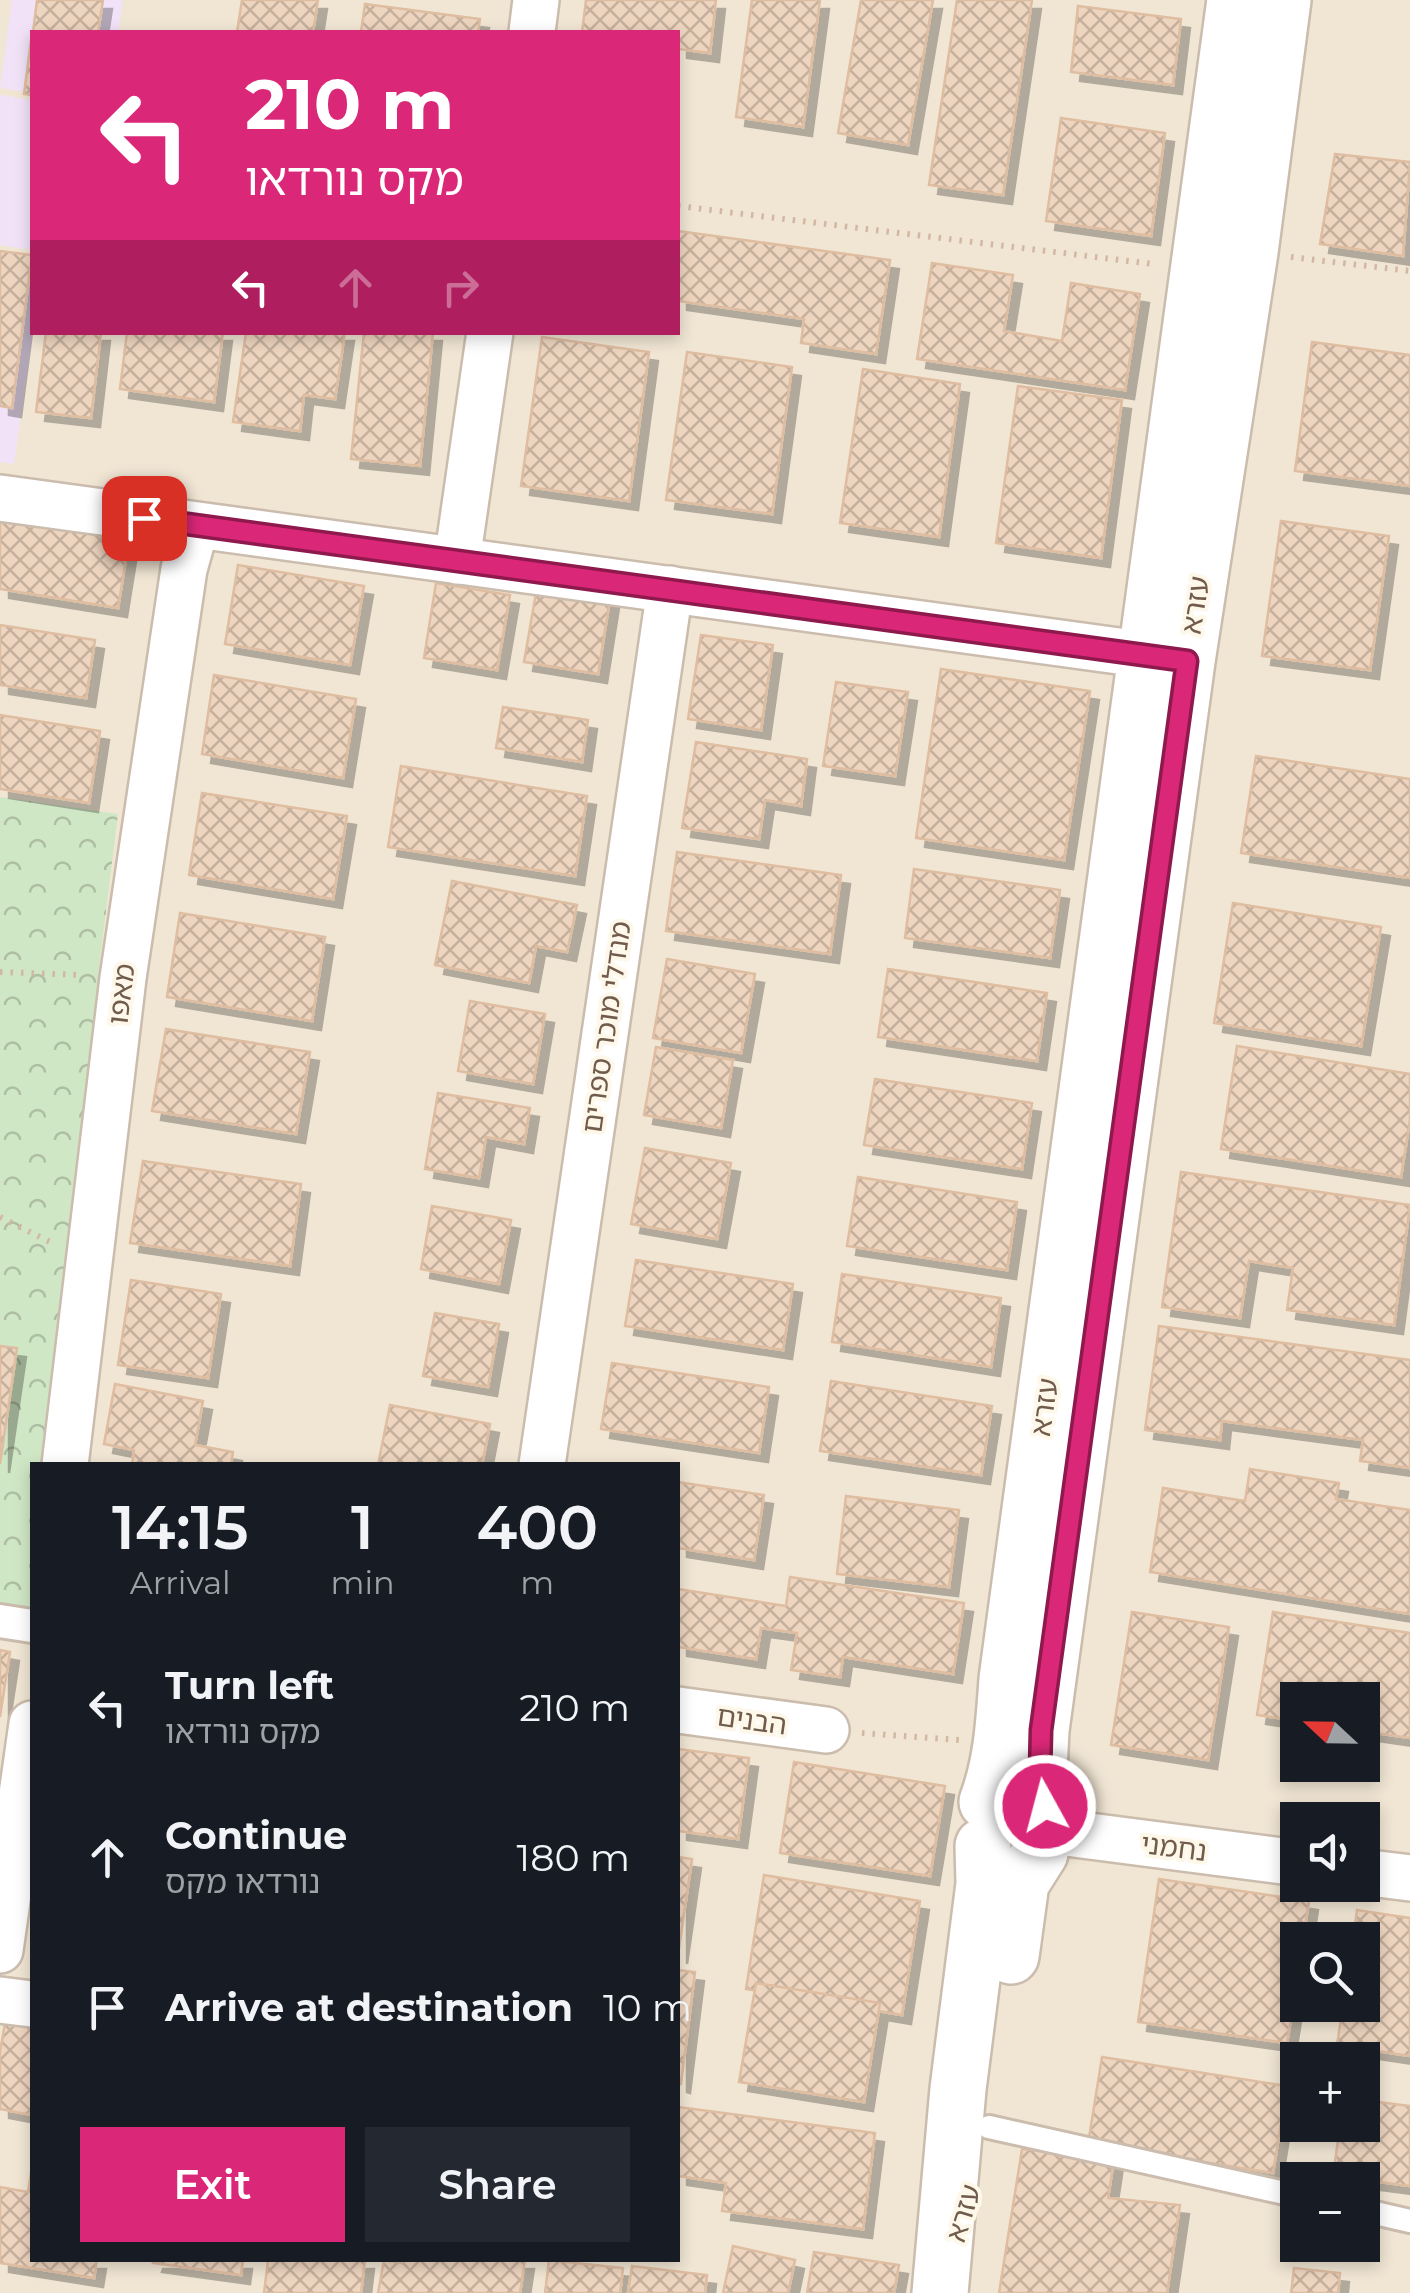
<!DOCTYPE html>
<meta charset="utf-8">
<style>
:root{--surface:#171b24;--page:#242831;--text:#f1f3f6;--muted:#9ea1a6;--accent:#db2777}
body{margin:0;font-family:Montserrat,"Noto Sans Hebrew",sans-serif;background:var(--page);color:var(--text);height:100vh;display:flex;flex-direction:column;font-size:38px;white-space:nowrap}
*{box-sizing:border-box;margin:0}
p{font-size:32px;color:var(--muted)}
.icon{flex:none;width:55px;height:55px;fill:none;stroke:currentColor;stroke-width:2;stroke-linecap:round;stroke-linejoin:round}
.map{position:relative;flex:1;overflow:hidden}
.drawer{position:absolute;left:30px;top:1462px;width:650px;height:800px;display:flex;flex-direction:column;background:var(--surface);border-radius:0px;box-shadow:0 5px 15px #0003}
.drawer>*{flex:none}
.banner{position:absolute;left:30px;top:30px;width:650px;height:305px;border-radius:0px;box-shadow:0 5px 15px #0003;background:#db2777;color:#fff;overflow:hidden}
.needle{width:65px;rotate:292deg}
.fabs{position:absolute;left:1280px;top:1682px;display:grid;gap:20px}
.fabs a{display:grid;place-items:center;width:100px;height:100px;border-radius:0px;background:var(--surface);box-shadow:0 5px 15px #0003;font-size:50px}
.pin{position:absolute;display:grid;place-items:center;width:85px;height:85px;color:#fff;margin:-42px;border-radius:20px;box-shadow:0 5px 15px #0006}
.me{position:absolute;width:110px;margin:-55px;rotate:353deg;stroke-linejoin:round;filter:drop-shadow(0 0 8px #0008)}
.turn{display:flex;align-items:center;gap:35px;height:210px;padding:0 50px;font-size:45px}
.turn .icon{width:130px;height:130px;stroke-width:2.5}
.turn b{display:block;font-size:70px;line-height:85px}
.lanes{display:flex;align-items:center;height:95px;padding:0 50px;background:#0003;justify-content:center;gap:50px;direction:ltr}
.lanes .off{opacity:.35}
.eta{display:flex;justify-content:space-evenly;align-items:center;height:170px;text-align:center}
.eta b{font-size:60px;font-weight:600;line-height:70px}
.action{display:flex;gap:20px;margin-top:auto;padding:20px 50px}
.action a{flex:1;height:115px;border-radius:0px;background:var(--accent);color:#fff;font-size:40px;font-weight:600;line-height:115px;text-align:center}
.action a+a{background:var(--page);color:var(--text)}
ul{padding:0;list-style:none}
li{display:flex;align-items:center;gap:30px;height:150px;padding:0 50px}
li div{flex:1}
li b{display:block;font-size:38px}
li em{font-style:normal}
.map>svg:first-child{display:block}
.residential{fill:#f1e6d4;fill-rule:evenodd}
.education{fill:#f1e2f7}
.forest{fill:url(#forest-crowns)}
.building{fill:url(#building-cross-hatch);stroke:#dfbda1;stroke-width:2.5;filter:url(#shadow)}
.lines{fill:none;stroke-linecap:round;stroke-linejoin:round}
.service-casing{stroke:#cbbcad;stroke-width:28}
.pedestrian-casing{stroke:#cbbcad;stroke-width:38}
.minor-casing{stroke:#cbbcad;stroke-width:50}
.tertiary-casing{stroke:#cbbcad;stroke-width:60}
.path{stroke:#d2b8a2;stroke-width:6;stroke-dasharray:2.5 8;stroke-linecap:butt}
.service{stroke:#fff;stroke-width:22}
.pedestrian{stroke:#fff;stroke-width:32}
.minor{stroke:#fff;stroke-width:45}
.tertiary{stroke:#fff;stroke-width:55}
.route-casing{stroke:#8e194d;stroke-width:25}
.route{stroke:#db2777;stroke-width:18}
.labels{text-anchor:middle;stroke-width:8;stroke-linejoin:round;paint-order:stroke}
.street-label{font-size:28px;fill:#715c4c;stroke:#fef8eb}
</style>
<div class="map">
<svg width="1410" height="2293" viewBox="0 0 1410 2293">
<defs>
<pattern id="forest-crowns" width="20" height="18" patternUnits="userSpaceOnUse" patternTransform="scale(2.5)"><rect width="20" height="18" fill="#d0e7c5"/><path d="M2 6a3 3 0 1 1 6 0M12 15a3 3 0 1 1 6 0" fill="none" stroke="#adbea2"/></pattern>
<pattern id="building-cross-hatch" width="8" height="8" patternUnits="userSpaceOnUse" patternTransform="scale(2.5)"><rect width="8" height="8" fill="#eed5bf"/><path d="M0 0l8 8M0 8l8-8" fill="none" stroke="#c5b09d"/></pattern>
<filter id="shadow"><feDropShadow dx="9" dy="9" stdDeviation="0" flood-color="#0004"/></filter>
</defs>
<rect width="100%" height="100%" fill="#faf4e5"/>
<path class="residential" d="M0 0H1410V2293H0ZM32 32H678V332H32ZM32 1465H678V2260H32ZM1298 1700H1362V1765H1298ZM1298 1820H1362V1885H1298ZM1298 1940H1362V2005H1298ZM1298 2060H1362V2125H1298ZM1298 2180H1362V2245H1298Z"/>
<g class="education">
<polygon points="12,0 123,0 118,32 32,32 32,93 0,88"/>
<polygon points="0,95 32,100 32,250 0,245"/>
<polygon points="0,252 32,257 33,333 14,464 0,462"/>
</g>
<polygon class="forest" points="0,797 118,814 99,968 59,1465 32,1465 32,1626 0,1621"/>
<g class="building">
<polygon points="37,0 103,0 98,32 33,32"/>
<polygon points="242,0 318,0 313,32 237,32"/>
<polygon points="586,0 716,0 710,53 678,49 678,32 582,32"/>
<polygon points="752,0 820,0 803,127 736,117"/>
<polygon points="861,0 933,0 908,145 838,133"/>
<polygon points="957,0 1032,0 1003,195 929,185"/>
<polygon points="365,4 480,19 478,32 361,32"/>
<polygon points="1078,6 1181,19 1173,85 1071,72"/>
<polygon points="32,33 32,95 24,94"/>
<polygon points="1061,118 1165,133 1151,236 1046,221"/>
<polygon points="1335,154 1410,162 1403,256 1320,244"/>
<polygon points="678,231 890,260 876,354 801,343 804,319 678,301"/>
<polygon points="0,251 32,255 12,408 0,406"/>
<polygon points="932,263 1013,275 1004,331 1062,341 1071,283 1140,294 1125,390 917,359"/>
<polygon points="46,332 101,332 91,418 36,412"/>
<polygon points="127,332 223,332 214,402 120,389"/>
<polygon points="246,332 345,332 335,399 304,395 300,431 233,422"/>
<polygon points="364,332 433,332 420,466 351,459"/>
<polygon points="542,337 649,352 629,501 521,486"/>
<polygon points="1312,342 1410,355 1410,486 1295,471"/>
<polygon points="687,352 792,367 772,514 666,500"/>
<polygon points="863,369 960,384 939,537 840,523"/>
<polygon points="1018,386 1122,400 1101,558 996,543"/>
<polygon points="0,513 130,534 118,608 0,589"/>
<polygon points="1281,521 1389,536 1370,670 1262,656"/>
<polygon points="238,565 364,586 350,665 225,644"/>
<polygon points="436,583 510,595 497,670 424,658"/>
<polygon points="537,587 610,599 598,674 524,662"/>
<polygon points="0,625 95,640 86,698 0,685"/>
<polygon points="701,635 773,645 761,730 688,719"/>
<polygon points="941,669 1090,691 1064,860 916,838"/>
<polygon points="214,675 356,699 343,778 202,754"/>
<polygon points="836,682 908,692 895,776 823,766"/>
<polygon points="503,707 588,720 582,762 496,748"/>
<polygon points="0,715 100,731 89,803 0,789"/>
<polygon points="696,742 807,759 801,806 765,800 759,839 682,828"/>
<polygon points="1256,756 1410,779 1410,878 1241,853"/>
<polygon points="401,766 587,796 575,876 388,847"/>
<polygon points="202,793 347,816 333,899 189,875"/>
<polygon points="677,852 841,875 830,954 666,931"/>
<polygon points="914,869 1060,890 1050,958 905,938"/>
<polygon points="452,881 577,905 567,952 536,946 529,983 435,965"/>
<polygon points="1233,903 1381,927 1361,1046 1214,1023"/>
<polygon points="180,913 325,937 312,1021 167,997"/>
<polygon points="667,959 755,974 741,1053 653,1038"/>
<polygon points="888,969 1047,993 1037,1061 878,1037"/>
<polygon points="470,1001 545,1014 533,1084 458,1071"/>
<polygon points="166,1029 310,1052 296,1134 152,1111"/>
<polygon points="1237,1046 1410,1074 1410,1120 1401,1177 1221,1149"/>
<polygon points="656,1047 733,1060 721,1128 644,1115"/>
<polygon points="875,1079 1032,1103 1022,1169 864,1145"/>
<polygon points="438,1093 530,1108 524,1144 486,1137 479,1178 425,1169"/>
<polygon points="645,1148 731,1163 717,1239 631,1224"/>
<polygon points="143,1161 301,1184 290,1266 130,1243"/>
<polygon points="1181,1172 1410,1205 1394,1325 1287,1310 1293,1268 1249,1261 1240,1318 1162,1307"/>
<polygon points="858,1177 1017,1202 1007,1270 847,1246"/>
<polygon points="432,1206 511,1220 499,1284 421,1269"/>
<polygon points="636,1260 793,1284 783,1350 625,1326"/>
<polygon points="842,1274 1001,1298 991,1367 832,1342"/>
<polygon points="131,1280 221,1294 208,1378 118,1365"/>
<polygon points="435,1313 499,1324 488,1387 423,1376"/>
<polygon points="1159,1326 1410,1360 1410,1468 1360,1461 1363,1440 1222,1421 1220,1440 1145,1430"/>
<polygon points="0,1346 17,1348 0,1464"/>
<polygon points="612,1363 769,1387 759,1453 601,1429"/>
<polygon points="831,1381 992,1406 981,1475 820,1451"/>
<polygon points="115,1384 203,1401 195,1445 233,1452 231,1465 132,1465 134,1450 104,1444"/>
<polygon points="390,1405 490,1424 482,1465 378,1465"/>
<polygon points="1250,1469 1339,1483 1336,1499 1410,1510 1410,1614 1150,1572 1163,1488 1245,1501"/>
<polygon points="678,1482 764,1495 754,1560 678,1548"/>
<polygon points="846,1496 959,1510 949,1587 837,1574"/>
<polygon points="790,1577 964,1603 953,1674 843,1657 840,1677 791,1670 797,1633 761,1628 756,1659 678,1647 678,1589 786,1606"/>
<polygon points="1132,1612 1229,1627 1208,1760 1111,1745"/>
<polygon points="1273,1612 1410,1633 1410,1738 1362,1731 1362,1700 1298,1700 1298,1721 1257,1715"/>
<polygon points="0,1650 10,1652 0,1717"/>
<polygon points="678,1749 749,1758 738,1839 678,1831"/>
<polygon points="794,1762 945,1786 930,1876 780,1853"/>
<polygon points="678,1857 692,1859 678,1955"/>
<polygon points="764,1875 920,1901 902,2015 746,1989"/>
<polygon points="1159,1879 1309,1901 1303,1940 1298,1940 1298,1976 1287,2043 1138,2022"/>
<polygon points="1357,1910 1410,1918 1410,2056 1337,2045 1343,2005 1362,2005 1362,1940 1353,1940"/>
<polygon points="678,1970 695,1972 681,2084 678,2083"/>
<polygon points="756,1983 880,2003 864,2102 739,2082"/>
<polygon points="7,2011 32,2015 32,2115 0,2109 0,2052"/>
<polygon points="1102,2057 1287,2086 1273,2173 1088,2144"/>
<polygon points="1362,2100 1410,2106 1410,2186 1333,2176 1340,2125 1362,2125"/>
<polygon points="678,2107 875,2133 863,2229 722,2211 726,2183 678,2176"/>
<polygon points="1022,2149 1114,2159 1108,2198 1180,2205 1167,2293 999,2293"/>
<polygon points="32,2166 32,2260 97,2260 94,2278 0,2263 0,2187 28,2192"/>
<polygon points="733,2246 795,2260 788,2293 723,2293"/>
<polygon points="814,2252 899,2265 894,2293 807,2293"/>
<polygon points="154,2260 243,2260 241,2275 153,2263"/>
<polygon points="268,2260 365,2260 361,2293 264,2293"/>
<polygon points="384,2260 402,2263 402,2260 525,2260 520,2293 378,2293"/>
<polygon points="549,2260 623,2268 620,2293 545,2293"/>
<polygon points="632,2266 707,2275 705,2293 628,2293"/>
<polygon points="1294,2268 1340,2273 1338,2293 1291,2293"/>
</g>
<g class="lines">
<defs>
<g id="service">
<polyline points="989,2127 1298,2196"/>
<polyline points="1362,2210 1410,2221"/>
</g>
<polyline id="pedestrian" points="0,1621 32,1626"/>
<g id="minor">
<polyline points="532,32 536,0"/>
<polyline points="0,498 1177,659"/>
<polyline points="457,561 490,332"/>
<polyline points="65,1465 123,978 184,569 196,526"/>
<polyline points="542,1465 670,589"/>
<polyline points="678,1710 826,1730"/>
<polyline points="1051,1831 1298,1863"/>
<polyline points="1362,1872 1410,1878"/>
<polyline points="0,1950 32,1724"/>
<polyline points="0,2000 32,2004"/>
</g>
<g id="tertiary">
<path d="M987 1802C1002 1762 1004 1722 1007 1679L1235 0"/>
<polyline points="1045,1806 1039,1771 1041,1730 1187,661 1250,252 1283,0"/>
<polyline points="1011,1956 1021,1883 1040,1853"/>
<polyline points="940,2293 958,2089 984,1884 983,1846"/>
</g>
</defs>
<use href="#service" class="service-casing"/>
<use href="#pedestrian" class="pedestrian-casing"/>
<use href="#minor" class="minor-casing"/>
<use href="#tertiary" class="tertiary-casing"/>
<g class="path">
<polyline points="678,206 1153,264"/>
<polyline points="1291,257 1410,271"/>
<polyline points="0,972 83,975"/>
<polyline points="0,1217 52,1243"/>
<polyline points="862,1733 959,1740"/>
</g>
<use href="#service" class="service"/>
<use href="#pedestrian" class="pedestrian"/>
<use href="#minor" class="minor"/>
<use href="#tertiary" class="tertiary"/>
</g>
<g class="lines">
<defs>
<polyline id="route" points="144,518 1187,661 1041,1730 1040,1771 1045,1806"/>
</defs>
<use href="#route" class="route-casing"/>
<use href="#route" class="route"/>
</g>
<g class="labels">
<g class="street-label">
<text transform="translate(1195 605) rotate(-81)" y="10">עזרא</text>
<text transform="translate(121 994) rotate(-83)" y="10">מאפו</text>
<text transform="translate(606 1027) rotate(-82)" y="10">מנדלי מוכר ספרים</text>
<text transform="translate(1044 1407) rotate(-82)" y="10">עזרא</text>
<text transform="translate(752 1720) rotate(8)" y="10">הבנים</text>
<text transform="translate(1174 1847) rotate(7)" y="10">נחמני</text>
<text transform="translate(963 2213) rotate(-73)" y="10">עזרא</text>
</g>
</g>
</svg>
<div class="fabs">
<a><svg class="needle" viewBox="-14 -14 28 28"><path d="M0-13l5 13h-10z" fill="#e53935"/><path d="M0 13l5-13h-10z" fill="#9ea1a6"/></svg></a>
<a><svg class="icon" aria-label="sound" viewBox="0 0 24 24"><path d="M4 9h4l5-4v14l-5-4H4zM17 9q2 3 0 6"/></svg></a>
<a><svg class="icon" aria-label="search" viewBox="0 0 24 24"><circle cx="10" cy="10" r="6"/><path d="M15 15l6 6"/></svg></a>
<a>+</a>
<a>−</a>
</div>
<div class="pin" style="left:144px;top:518px;background:#d93025"><svg class="icon" aria-label="arrive" viewBox="0 0 24 24"><path d="M6 21V4h12l-3 4 3 4H6"/></svg></div>
<svg class="me" style="left:1045px;top:1806px" viewBox="-20 -20 40 40"><circle r="17" fill="#db2777" stroke="#fff" stroke-width="3"/><path d="M0-11L8 9 0 5-8 9z" fill="#fff"/></svg>
<div class="banner">
<div class="turn"><svg class="icon" aria-label="left" viewBox="0 0 24 24"><path d="M17 20v-9H6M10 6l-5 5 5 5"/></svg><div><b>210 m</b>מקס נורדאו</div></div>
<div class="lanes"><svg class="icon" aria-label="left" viewBox="0 0 24 24"><path d="M17 20v-9H6M10 6l-5 5 5 5"/></svg><svg class="icon off" aria-label="ahead" viewBox="0 0 24 24"><path d="M12 20V5M6 11l6-6 6 6"/></svg><svg class="icon off" aria-label="right" viewBox="0 0 24 24"><path d="M7 20v-9h11M14 6l5 5-5 5"/></svg></div>
</div>
<section class="drawer">
<div class="eta">
<div><b>14:15</b><p>Arrival</p></div>
<div><b>1</b><p>min</p></div>
<div><b>400</b><p>m</p></div>
</div>
<ul>
<li><svg class="icon" aria-label="left" viewBox="0 0 24 24"><path d="M17 20v-9H6M10 6l-5 5 5 5"/></svg><div><b>Turn left</b><p>מקס נורדאו</p></div><em>210 m</em></li>
<li><svg class="icon" aria-label="ahead" viewBox="0 0 24 24"><path d="M12 20V5M6 11l6-6 6 6"/></svg><div><b>Continue</b><p>נורדאו מקס</p></div><em>180 m</em></li>
<li><svg class="icon" aria-label="arrive" viewBox="0 0 24 24"><path d="M6 21V4h12l-3 4 3 4H6"/></svg><div><b>Arrive at destination</b></div><em>10 m</em></li>
</ul>
<div class="action"><a>Exit</a><a>Share</a></div>
</section>
</div>
